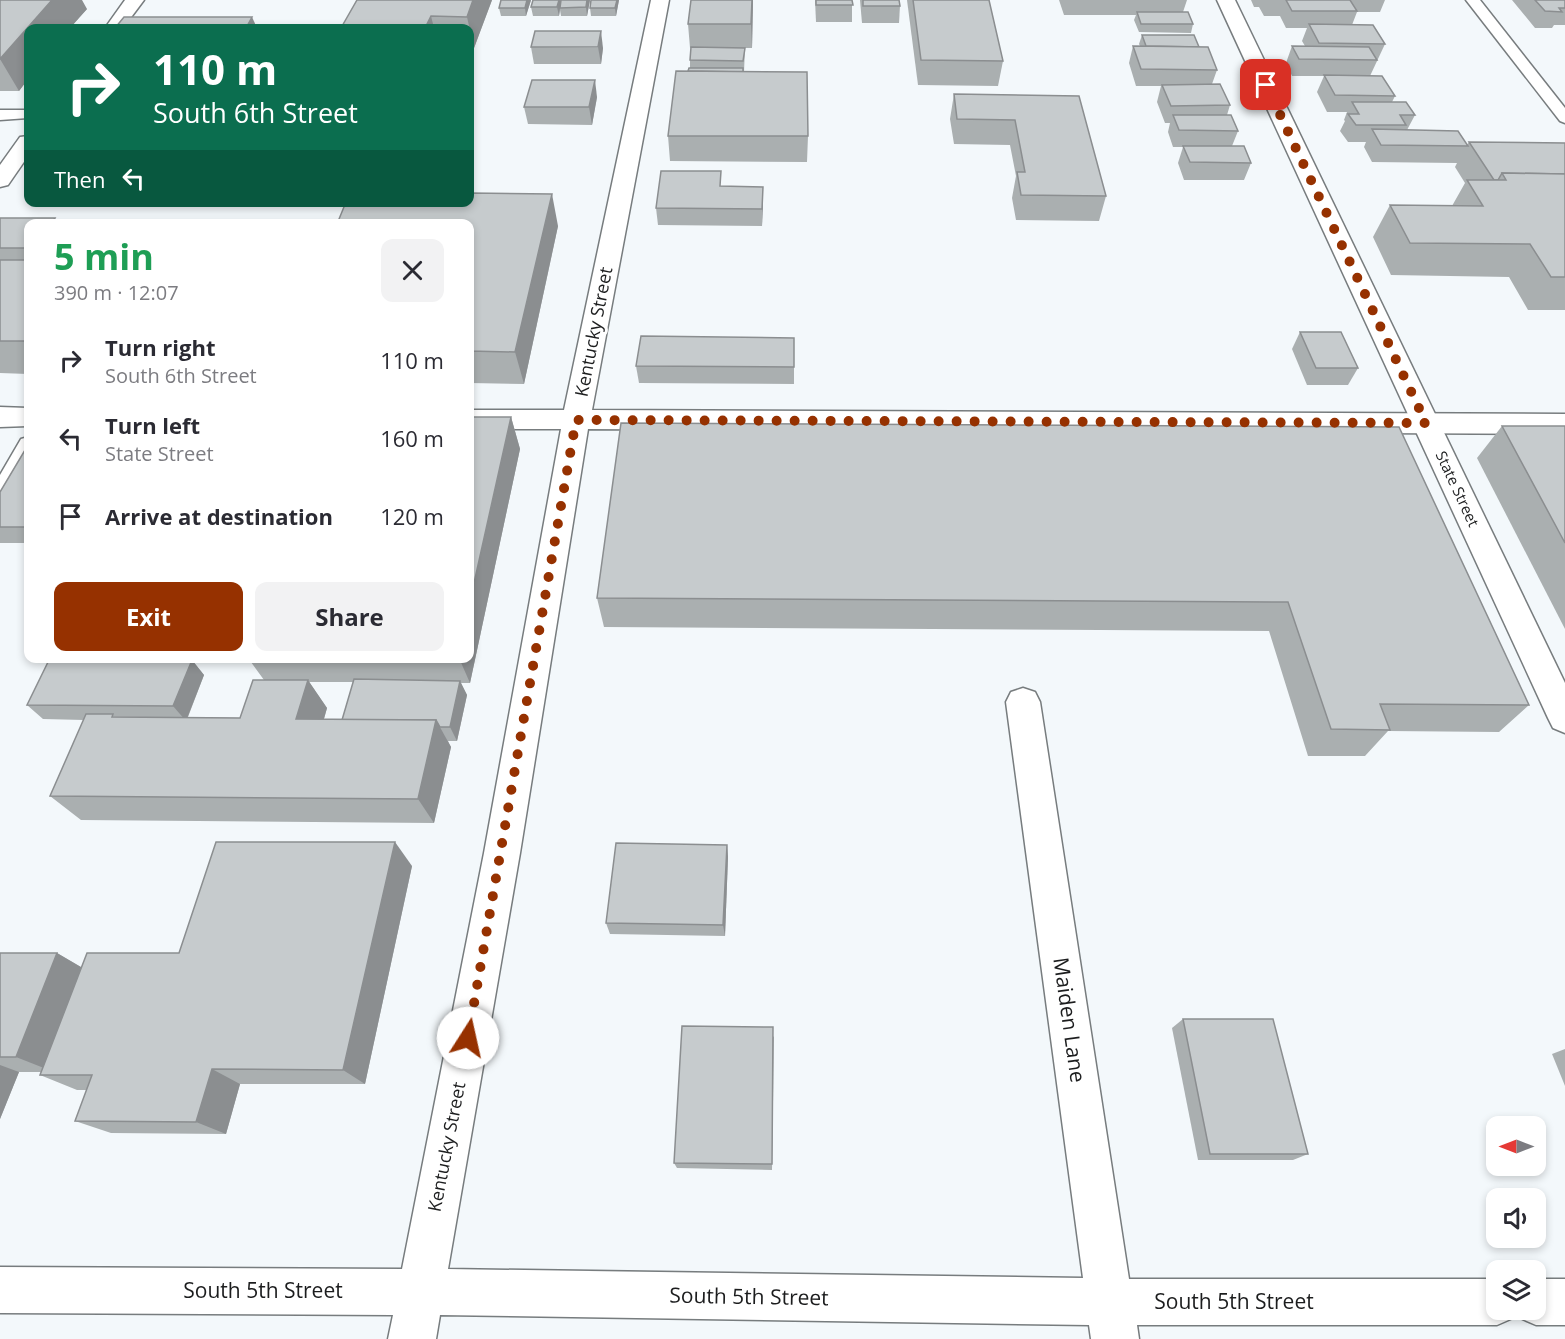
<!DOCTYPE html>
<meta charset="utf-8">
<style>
:root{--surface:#fff;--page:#f2f2f3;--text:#2b2b33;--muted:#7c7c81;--accent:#963100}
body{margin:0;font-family:"Open Sans",sans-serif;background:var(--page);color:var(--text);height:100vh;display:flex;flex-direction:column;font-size:22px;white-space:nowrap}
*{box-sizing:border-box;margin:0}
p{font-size:20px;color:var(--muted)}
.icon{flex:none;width:33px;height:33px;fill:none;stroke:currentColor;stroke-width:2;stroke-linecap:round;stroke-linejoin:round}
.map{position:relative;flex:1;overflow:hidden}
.drawer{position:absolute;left:24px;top:219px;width:450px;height:444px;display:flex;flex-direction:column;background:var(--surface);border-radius:12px;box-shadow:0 3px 9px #0003}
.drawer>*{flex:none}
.banner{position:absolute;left:24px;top:24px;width:450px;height:183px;border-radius:12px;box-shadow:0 3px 9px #0003;background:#0b6e4f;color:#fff;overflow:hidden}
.needle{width:39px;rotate:270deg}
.buttons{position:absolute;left:1486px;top:1116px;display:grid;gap:12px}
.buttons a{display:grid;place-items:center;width:60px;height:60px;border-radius:12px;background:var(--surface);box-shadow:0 3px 9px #0003;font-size:30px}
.pin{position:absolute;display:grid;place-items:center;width:51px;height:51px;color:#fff;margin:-26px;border-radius:12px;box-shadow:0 3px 9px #0006}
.me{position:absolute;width:66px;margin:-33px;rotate:10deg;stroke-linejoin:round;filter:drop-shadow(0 0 4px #0008)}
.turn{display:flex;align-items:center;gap:21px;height:126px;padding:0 30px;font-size:27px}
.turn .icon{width:78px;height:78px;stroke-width:2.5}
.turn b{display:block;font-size:42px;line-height:51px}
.then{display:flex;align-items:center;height:57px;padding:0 30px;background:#0003;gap:12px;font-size:22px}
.round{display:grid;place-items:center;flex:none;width:63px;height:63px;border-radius:12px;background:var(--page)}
.overview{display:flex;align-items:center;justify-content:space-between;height:102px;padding:0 30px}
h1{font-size:36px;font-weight:700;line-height:45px;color:#1e9e55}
.action{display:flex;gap:12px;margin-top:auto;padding:12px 30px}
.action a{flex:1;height:69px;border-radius:12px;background:var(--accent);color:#fff;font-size:24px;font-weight:700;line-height:69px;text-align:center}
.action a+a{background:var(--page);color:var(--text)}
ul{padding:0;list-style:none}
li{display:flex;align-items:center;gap:18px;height:78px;padding:0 30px}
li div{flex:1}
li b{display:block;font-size:22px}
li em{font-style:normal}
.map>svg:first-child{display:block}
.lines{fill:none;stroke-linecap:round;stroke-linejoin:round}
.lane-casing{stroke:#777c7e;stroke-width:3}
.street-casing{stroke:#777c7e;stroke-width:3}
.secondary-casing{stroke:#777c7e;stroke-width:3}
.lane{fill:#fff;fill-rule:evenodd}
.street{fill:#fff;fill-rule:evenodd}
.secondary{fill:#fff;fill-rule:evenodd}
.wall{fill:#aaafb0;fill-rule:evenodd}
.shaded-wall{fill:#8b8e90}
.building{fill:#c6cbcd;stroke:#8b8e90;stroke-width:1.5}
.route{stroke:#963100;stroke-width:10;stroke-dasharray:0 18}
.labels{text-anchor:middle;stroke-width:6;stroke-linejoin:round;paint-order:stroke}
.far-street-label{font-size:15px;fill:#1c1d1e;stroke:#fff}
.street-label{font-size:18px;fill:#1c1d1e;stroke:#fff}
.near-street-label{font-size:21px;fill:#1c1d1e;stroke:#fff}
</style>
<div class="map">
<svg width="1565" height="1339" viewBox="0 0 1565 1339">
<rect width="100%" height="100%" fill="#f3f8fb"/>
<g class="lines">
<defs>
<g id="lane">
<polygon points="1466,0 1480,0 1565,108 1565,123 1560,121"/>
<polygon points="0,110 28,110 28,118 0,120"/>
<polygon points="28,437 28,461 8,499 0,501 0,475 21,439"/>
</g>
<g id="street">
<polygon points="125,0 144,0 123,28 105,28"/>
<polygon points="651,0 669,0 592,410 1565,414 1565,434 588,429 520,853 448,1269 1083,1278 1006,702 1011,692 1023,688 1035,692 1040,702 1129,1279 1497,1279 1497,1310 1536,1310 1536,1279 1565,1279 1565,1325 1536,1325 1520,1318 1516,1311 1513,1318 1497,1325 1137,1325 1139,1339 1091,1339 1089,1325 440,1315 436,1339 388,1339 393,1315 0,1313 0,1267 402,1269 484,853 561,429 470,429 470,410 564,410"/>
<polygon points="28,136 28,156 8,185 0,187 0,165 20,137"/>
<polygon points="0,407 28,408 28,426 0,427"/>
</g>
<polygon id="secondary" points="1217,0 1235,0 1565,683 1565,733 1553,728 1548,718"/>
</defs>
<use href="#lane" class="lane-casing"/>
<use href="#street" class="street-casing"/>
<use href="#secondary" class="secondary-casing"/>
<use href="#lane" class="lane"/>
<use href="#street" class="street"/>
<use href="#secondary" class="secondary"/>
</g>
<g class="wall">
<polygon points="0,0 87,9 70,28 28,28 28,79 19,91 0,91"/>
<polygon points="492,0 474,48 470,48 470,28 341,28"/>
<polygon points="501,0 531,0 526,16 501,16 499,8"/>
<polygon points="533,0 590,0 587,16 561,16 560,10 559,16 533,16 531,7"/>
<polygon points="591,0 619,0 616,16 591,16 590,8"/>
<polygon points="753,0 752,48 745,48 744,72 808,136 807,162 670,161 668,136 690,68 690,60 691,48 690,48 688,24"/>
<polygon points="815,0 852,0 852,22 816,22"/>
<polygon points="860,0 899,0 900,6 899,23 862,23"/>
<polygon points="907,0 989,0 1003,61 998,86 918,85"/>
<polygon points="1059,0 1187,0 1183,12 1193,24 1191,33 1139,32 1134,20 1136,15 1064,15"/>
<polygon points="1251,0 1385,0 1380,12 1357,12 1352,25 1385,44 1370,76 1395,96 1392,102 1415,115 1407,130 1467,145 1469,142 1565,143 1565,310 1528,310 1509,277 1391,275 1373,237 1390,205 1452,206 1465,183 1455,167 1457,163 1372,162 1364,147 1366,142 1348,142 1340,131 1345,121 1344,120 1347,112 1327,112 1317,92 1324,76 1292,76 1286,63 1292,46 1305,46 1302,41 1307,28 1286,28 1280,16 1264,16 1259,7 1254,7"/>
<polygon points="1512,0 1565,0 1565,25 1554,25 1552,28 1535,28"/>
<polygon points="1142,35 1199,47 1217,70 1212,84 1230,105 1227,115 1238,131 1232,146 1251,163 1244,180 1184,180 1178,163 1183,147 1173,147 1168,132 1170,123 1165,123 1157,102 1161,86 1136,86 1129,63 1133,46 1140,46 1139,44"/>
<polygon points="531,47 603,48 601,64 534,64"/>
<polygon points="954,94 1079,96 1106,196 1099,221 1016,220 1012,198 1016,176 1010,145 954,144 950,119"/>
<polygon points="597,97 592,125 528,124 524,107"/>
<polygon points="763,187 762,226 658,225 656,208"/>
<polygon points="46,202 96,202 95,204 47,204"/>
<polygon points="0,218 28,224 28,374 0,373"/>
<polygon points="470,224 558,226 524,384 470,383"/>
<polygon points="1300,332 1358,368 1348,385 1307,385 1292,349"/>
<polygon points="794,338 794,384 639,383 636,366"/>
<path d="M511 417 520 449 470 683H461L467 695 457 741H448L451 747 434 823 81 820 50 796 84 720 43 719 27 705 192 660 204 675 188 717 240 718 264 680 248 658H470ZM309 682H353L342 720 324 719 327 708Z"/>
<polygon points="1502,426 1565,426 1565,629 1477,458"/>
<polygon points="1399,427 1529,705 1499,732 1388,731 1365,756 1308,756 1269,631 604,627 597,598"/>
<polygon points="28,445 28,543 0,543 0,492"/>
<polygon points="727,845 728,857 725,936 610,934 606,923"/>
<polygon points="412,866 365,1084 240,1084 226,1134 111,1133 75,1121 87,1090 77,1090 40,1075 41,1072 19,1072 0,1119 0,953 57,953 81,967 179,953"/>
<polygon points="1183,1019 1308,1154 1293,1160 1198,1160 1172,1028"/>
<polygon points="774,1036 772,1170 677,1168 674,1163"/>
<polygon points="1565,1049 1565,1086 1552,1054"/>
</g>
<g class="shaded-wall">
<polygon points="52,0 82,0 87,9 70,28 28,28 28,79 19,91 0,59"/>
<polygon points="473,0 492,0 474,48 467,17"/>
<polygon points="527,0 531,0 526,16 525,8"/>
<polygon points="559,0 562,0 560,8 559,16 557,7"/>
<polygon points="587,0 590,0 587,16 586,7"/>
<polygon points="617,0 619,0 616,16 615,8"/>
<polygon points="752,0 753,0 752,48 751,24"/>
<polygon points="431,16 434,28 425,28"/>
<polygon points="252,17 257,28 246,28"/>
<polygon points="601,31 603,48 601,64 598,47"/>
<polygon points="595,80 597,97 592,125 589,107"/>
<polygon points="763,187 763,204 762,226 762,209"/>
<polygon points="552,194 558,226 524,384 515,352"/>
<polygon points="55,218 58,224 51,224"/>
<polygon points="511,417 520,449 470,683 459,658 470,658 470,601"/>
<polygon points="192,660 204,675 186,721 173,706"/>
<polygon points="308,680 327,708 316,746 296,719"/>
<polygon points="460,681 467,695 457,741 450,727"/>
<polygon points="436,720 451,747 434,823 418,799"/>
<polygon points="395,842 412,866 365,1084 343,1070"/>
<polygon points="727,845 728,857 725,936 723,925"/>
<polygon points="57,953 91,973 54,1072 16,1057"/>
<polygon points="0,1065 19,1072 0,1119"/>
<polygon points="212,1069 240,1084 226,1134 196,1122"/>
</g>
<g class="building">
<polygon points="0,0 52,0 0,59"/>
<polygon points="357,0 473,0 467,17 431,16 425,28 341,28"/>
<polygon points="501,0 527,0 525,8 499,8"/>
<polygon points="533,0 559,0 557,7 531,7"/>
<polygon points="561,0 587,0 586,7 560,8"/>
<polygon points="591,0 617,0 615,8 590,8"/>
<polygon points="691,0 752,0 751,24 688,24"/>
<polygon points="816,0 852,0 853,5 816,5"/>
<polygon points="863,0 899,0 900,6 863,6"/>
<polygon points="913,0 989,0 1003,61 921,60"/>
<polygon points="1286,0 1350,0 1357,11 1292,11"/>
<polygon points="1535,0 1565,0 1565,8 1559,8 1562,12 1545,11"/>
<polygon points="1137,12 1188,12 1193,24 1141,24"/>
<polygon points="124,17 252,17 246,28 115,28"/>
<polygon points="1309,24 1373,25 1385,44 1319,43"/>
<polygon points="535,31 601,31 598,47 531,47"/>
<polygon points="1142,35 1194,35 1199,47 1146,46"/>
<polygon points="1133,46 1208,47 1217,70 1141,69"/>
<polygon points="1292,46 1369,47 1377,60 1299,59"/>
<polygon points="691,47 745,48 743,61 690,60"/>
<polygon points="689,68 743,68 743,72 688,71"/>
<polygon points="676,71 807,72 808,136 668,136"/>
<polygon points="1324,75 1382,76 1395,96 1335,95"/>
<polygon points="532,80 595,80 589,107 524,107"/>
<polygon points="1220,84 1230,105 1171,106 1162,85"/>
<polygon points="954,94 1079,96 1106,196 1021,195 1017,172 1025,172 1015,120 957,119"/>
<polygon points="1352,102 1406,102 1415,115 1400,115 1406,125 1356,125 1348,114 1359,114"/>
<polygon points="1173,115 1231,115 1238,131 1179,130"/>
<polygon points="1372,129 1458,131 1468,146 1381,145"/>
<polygon points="1469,142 1565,143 1565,174 1502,173 1498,180 1494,180"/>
<polygon points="1183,146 1244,146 1251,163 1190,162"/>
<polygon points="661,171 721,171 720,186 763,187 762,209 656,208"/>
<polygon points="1502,173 1565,174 1565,277 1551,277 1530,244 1410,243 1390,205 1483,206 1467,180 1506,180"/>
<polygon points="470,193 552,194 515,352 470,351 470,224 337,224 346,202 470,202"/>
<polygon points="0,218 55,218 51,224 28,224 28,248 0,248"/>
<rect x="0" y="260" width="28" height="81"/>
<polygon points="1300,332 1341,332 1358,368 1316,368"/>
<polygon points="641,336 794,338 794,367 636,366"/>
<polygon points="470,417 511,417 470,601"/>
<polygon points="621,423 1399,427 1529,705 1380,704 1390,730 1331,729 1288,602 597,598"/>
<polygon points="1502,426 1565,426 1565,543"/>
<polygon points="28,445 28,527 0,527 0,492"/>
<polygon points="50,658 87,658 192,660 173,706 27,705"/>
<polygon points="354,679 460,681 450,727 440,727 436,720 342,720"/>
<polygon points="253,680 308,680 296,719 436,720 418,799 50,796 86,714 113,714 112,717 240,718"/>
<polygon points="216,842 395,842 343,1070 212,1069 196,1122 75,1121 92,1075 40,1075 87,953 179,953"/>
<polygon points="616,843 727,845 723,925 606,923"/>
<polygon points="0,953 57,953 16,1057 0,1057"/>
<polygon points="1183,1019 1273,1019 1308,1154 1210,1154"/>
<polygon points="682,1026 773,1027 772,1164 674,1163"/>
</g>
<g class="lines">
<polyline class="route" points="468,1038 576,420 1426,423 1266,85"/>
</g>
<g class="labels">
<g class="far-street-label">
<text transform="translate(1457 489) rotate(65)" y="5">State Street</text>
</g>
<g class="street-label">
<text transform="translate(594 332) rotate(-79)" y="6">Kentucky Street</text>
<text transform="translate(447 1147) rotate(-79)" y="6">Kentucky Street</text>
</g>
<g class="near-street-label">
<text transform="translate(1069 1020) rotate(82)" y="7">Maiden Lane</text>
<text x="263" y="1298">South 5th Street</text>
<text transform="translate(749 1297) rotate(1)" y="7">South 5th Street</text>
<text x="1234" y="1309">South 5th Street</text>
</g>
</g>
</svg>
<div class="buttons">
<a><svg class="needle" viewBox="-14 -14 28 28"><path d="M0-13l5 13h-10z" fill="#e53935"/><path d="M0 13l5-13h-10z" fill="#7c7c81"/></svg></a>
<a><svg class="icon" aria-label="sound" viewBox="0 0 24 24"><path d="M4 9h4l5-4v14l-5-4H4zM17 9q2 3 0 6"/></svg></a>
<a><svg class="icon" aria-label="layers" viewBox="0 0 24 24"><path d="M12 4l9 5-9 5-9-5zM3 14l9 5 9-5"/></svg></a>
</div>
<div class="pin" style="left:1266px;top:85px;background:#d93025"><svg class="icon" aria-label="arrive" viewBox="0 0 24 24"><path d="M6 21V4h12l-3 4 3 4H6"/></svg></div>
<svg class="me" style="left:468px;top:1038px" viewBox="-20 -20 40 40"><circle r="19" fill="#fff"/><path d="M0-13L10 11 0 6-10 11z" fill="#963100"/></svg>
<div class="banner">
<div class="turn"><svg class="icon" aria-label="right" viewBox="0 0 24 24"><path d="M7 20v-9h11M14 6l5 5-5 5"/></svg><div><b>110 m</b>South 6th Street</div></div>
<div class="then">Then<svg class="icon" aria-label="left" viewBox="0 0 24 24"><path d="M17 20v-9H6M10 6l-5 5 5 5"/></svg></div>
</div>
<section class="drawer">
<div class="overview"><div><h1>5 min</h1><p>390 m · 12:07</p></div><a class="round"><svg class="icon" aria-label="close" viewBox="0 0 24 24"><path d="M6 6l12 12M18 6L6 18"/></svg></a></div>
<ul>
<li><svg class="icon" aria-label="right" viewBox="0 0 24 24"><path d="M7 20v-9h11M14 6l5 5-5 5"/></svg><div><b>Turn right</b><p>South 6th Street</p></div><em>110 m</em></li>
<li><svg class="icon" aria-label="left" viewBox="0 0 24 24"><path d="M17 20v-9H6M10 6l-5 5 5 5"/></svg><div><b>Turn left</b><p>State Street</p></div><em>160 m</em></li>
<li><svg class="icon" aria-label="arrive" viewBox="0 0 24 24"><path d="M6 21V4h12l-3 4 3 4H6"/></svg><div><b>Arrive at destination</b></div><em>120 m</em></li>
</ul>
<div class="action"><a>Exit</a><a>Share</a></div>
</section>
</div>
